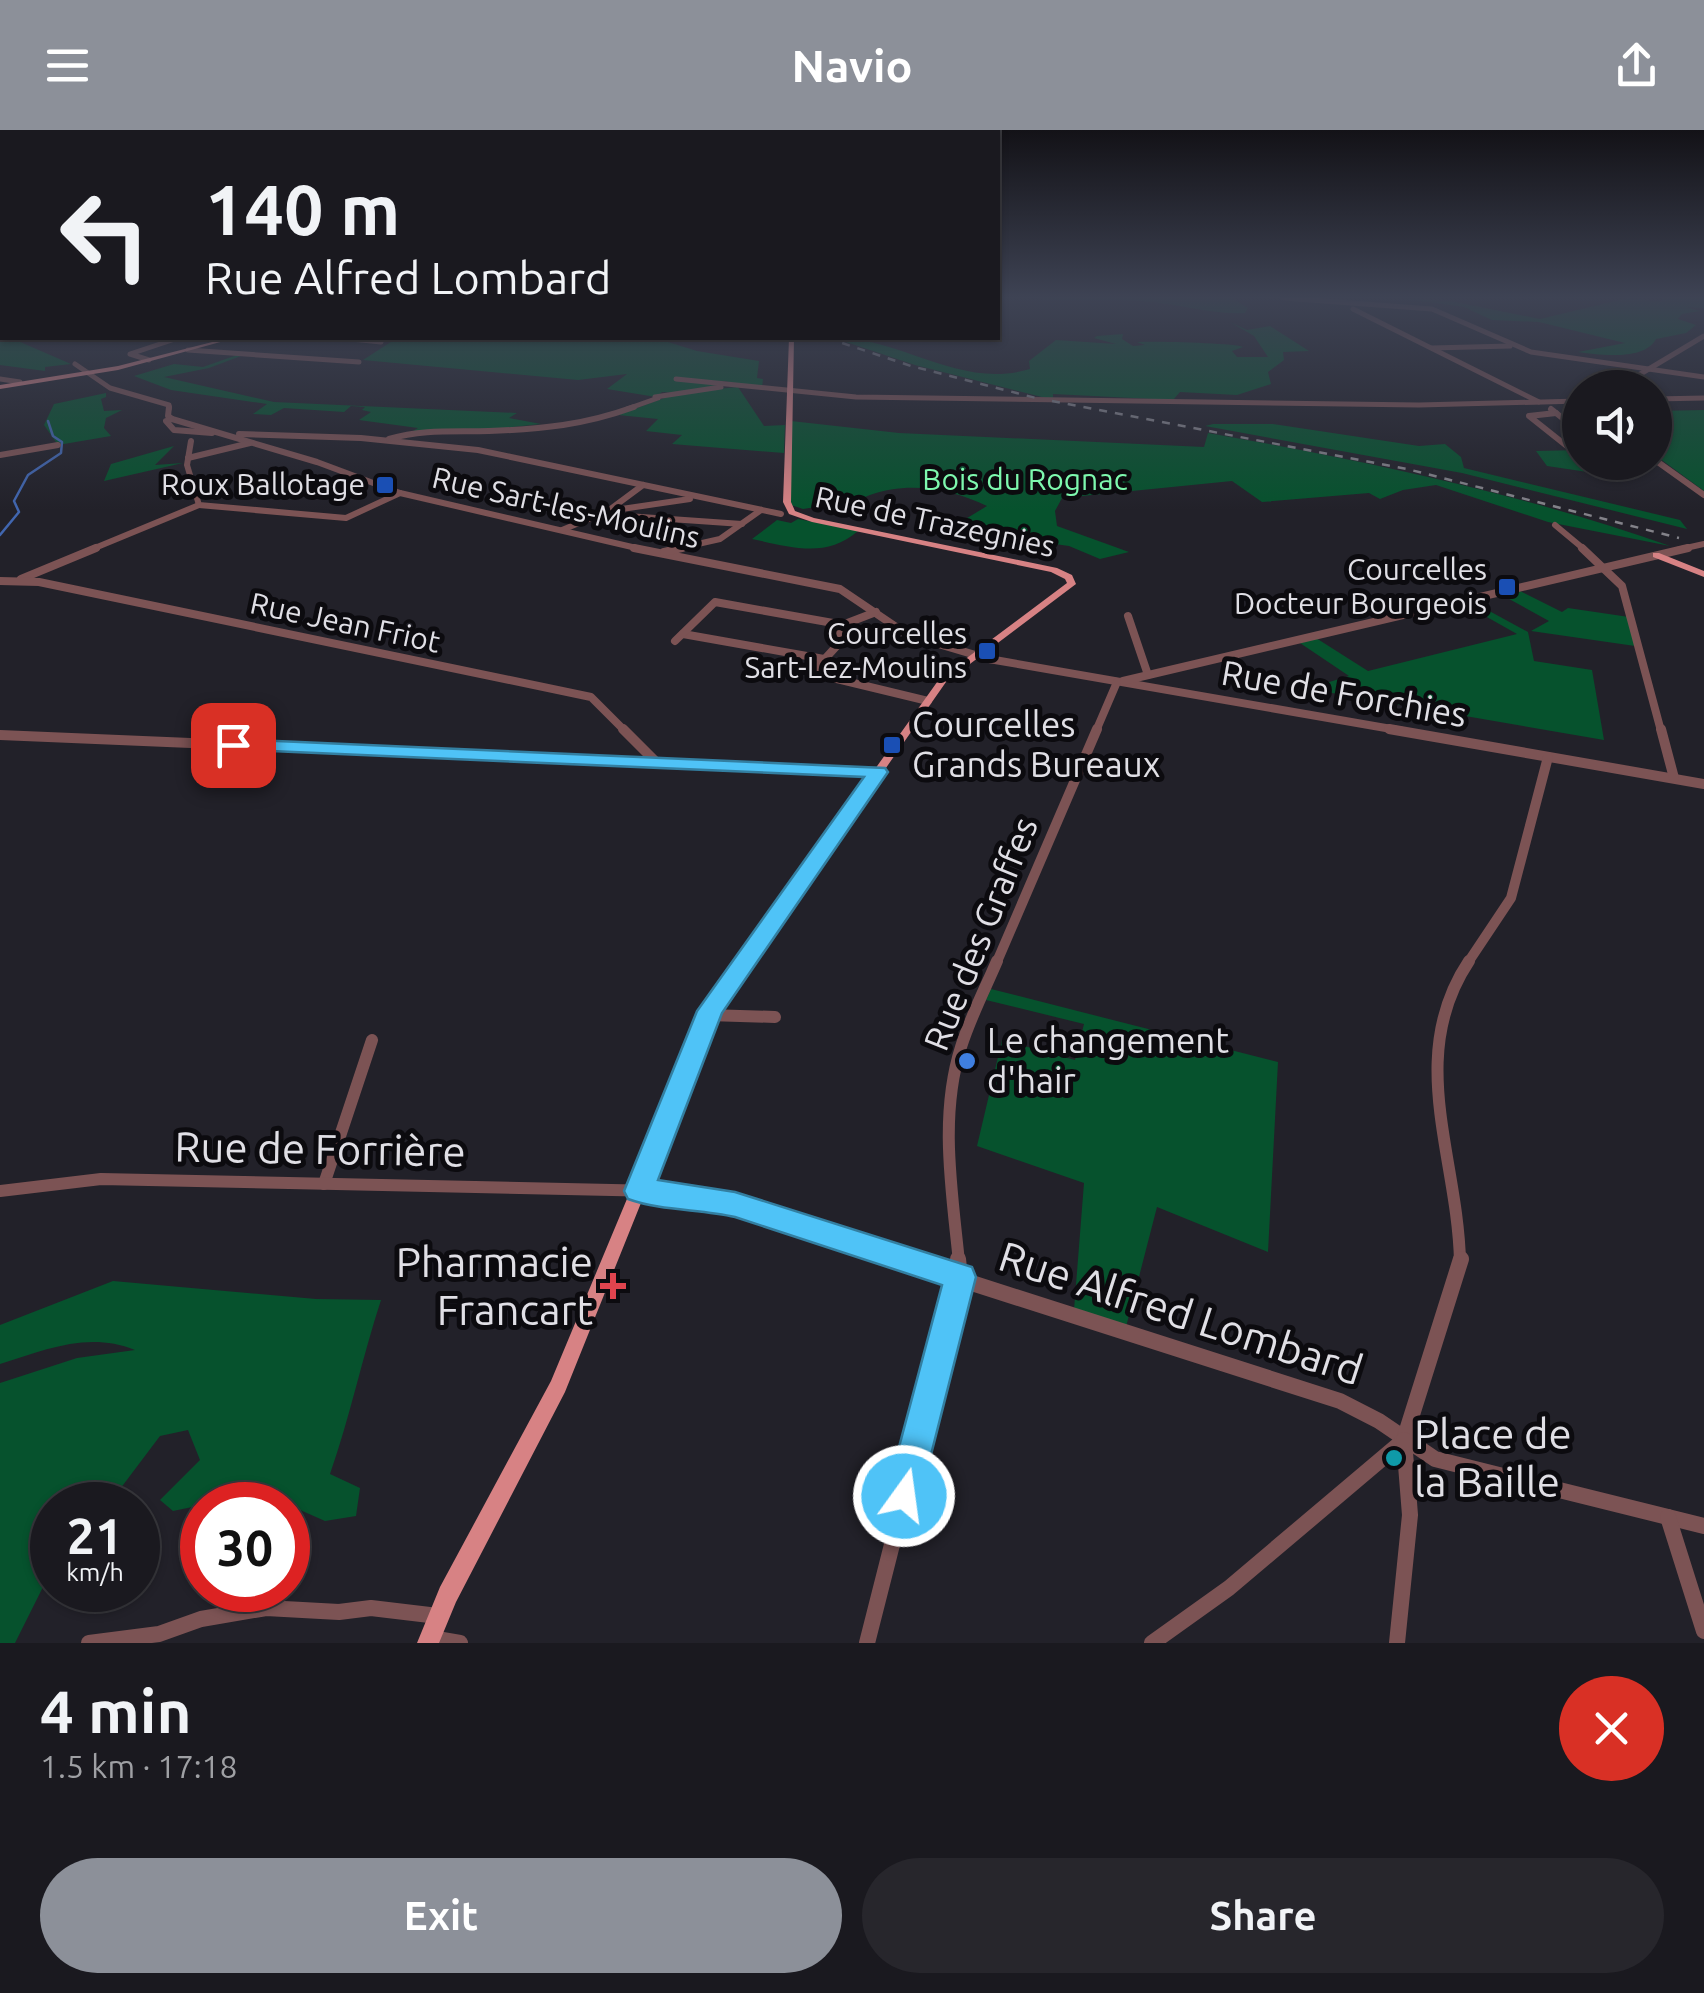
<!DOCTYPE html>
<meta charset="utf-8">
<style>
:root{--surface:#1a191f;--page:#27262c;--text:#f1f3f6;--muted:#9fa0a4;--line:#38383d;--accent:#8c9099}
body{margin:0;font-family:Ubuntu,sans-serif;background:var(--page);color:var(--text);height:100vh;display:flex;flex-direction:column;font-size:38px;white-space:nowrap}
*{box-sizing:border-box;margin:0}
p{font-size:32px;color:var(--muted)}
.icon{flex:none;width:55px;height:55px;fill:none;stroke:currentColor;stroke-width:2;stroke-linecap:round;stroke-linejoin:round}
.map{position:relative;height:1513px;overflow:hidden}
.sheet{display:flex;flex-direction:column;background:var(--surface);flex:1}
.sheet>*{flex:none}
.banner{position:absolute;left:0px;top:0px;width:1000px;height:210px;box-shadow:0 2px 8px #0004,0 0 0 2px var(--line);background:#1a191f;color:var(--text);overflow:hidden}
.controls{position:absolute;left:1562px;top:240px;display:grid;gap:20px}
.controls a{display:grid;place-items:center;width:110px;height:110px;border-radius:50%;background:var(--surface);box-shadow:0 2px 8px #0004,0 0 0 2px var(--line);font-size:50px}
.speed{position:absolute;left:30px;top:1352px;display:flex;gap:20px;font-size:50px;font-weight:700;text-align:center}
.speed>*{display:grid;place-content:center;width:130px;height:130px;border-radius:50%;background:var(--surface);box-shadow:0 2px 8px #0004,0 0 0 2px var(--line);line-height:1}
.speed small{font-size:25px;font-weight:400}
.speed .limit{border:15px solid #d22;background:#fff;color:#111}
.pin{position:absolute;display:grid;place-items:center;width:85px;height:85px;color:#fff;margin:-42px;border-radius:20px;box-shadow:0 5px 15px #0006}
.me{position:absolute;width:110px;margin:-55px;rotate:14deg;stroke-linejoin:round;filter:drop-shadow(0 0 8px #0008)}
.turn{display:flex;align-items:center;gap:35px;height:210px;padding:0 40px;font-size:45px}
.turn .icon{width:130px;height:130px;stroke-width:2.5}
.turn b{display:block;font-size:70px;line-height:85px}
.round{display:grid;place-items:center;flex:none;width:105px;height:105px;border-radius:52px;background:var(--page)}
.overview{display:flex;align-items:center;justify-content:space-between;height:170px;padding:0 40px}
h1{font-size:60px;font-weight:600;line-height:75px}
.cta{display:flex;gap:20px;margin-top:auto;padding:20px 40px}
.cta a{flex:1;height:115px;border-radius:60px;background:var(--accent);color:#fff;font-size:40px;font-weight:600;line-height:115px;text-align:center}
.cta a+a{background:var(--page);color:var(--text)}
header{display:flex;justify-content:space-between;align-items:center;height:130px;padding:0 40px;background:var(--accent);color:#fff;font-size:45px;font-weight:600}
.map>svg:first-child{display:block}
.green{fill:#06522d}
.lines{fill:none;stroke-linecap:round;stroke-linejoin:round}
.stream{stroke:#4166af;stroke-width:2.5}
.minor-far5{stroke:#7c5354;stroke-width:5}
.minor-far4{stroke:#7c5354;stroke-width:6}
.minor-far3{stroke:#7c5354;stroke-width:8}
.minor-far2{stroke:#7c5354;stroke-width:10}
.minor-far1{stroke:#7c5354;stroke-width:12}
.minor{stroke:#7c5354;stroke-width:16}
.major{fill:#d78284;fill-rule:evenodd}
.rail{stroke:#838289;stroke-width:2.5;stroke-dasharray:8 8;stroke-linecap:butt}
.route{fill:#4fc3f7;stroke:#337fa1;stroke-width:2.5}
.transit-dot{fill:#1a4fb4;stroke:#0c0b0f;stroke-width:4}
.shop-dot{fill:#3f7fe0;stroke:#0c0b0f;stroke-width:4}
.health-dot{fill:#e0444e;stroke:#0c0b0f;stroke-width:4}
.culture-dot{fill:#0f9aa8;stroke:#0c0b0f;stroke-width:4}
.labels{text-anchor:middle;stroke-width:10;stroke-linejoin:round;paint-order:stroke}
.far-park-label{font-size:30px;fill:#7ef8ae;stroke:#0c0b0f}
.far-poi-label{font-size:30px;fill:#e0dfe5;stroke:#0c0b0f;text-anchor:end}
.far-street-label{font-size:30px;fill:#e0dfe5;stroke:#0c0b0f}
.street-label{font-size:35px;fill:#e0dfe5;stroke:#0c0b0f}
.poi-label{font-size:35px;fill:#e0dfe5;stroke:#0c0b0f;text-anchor:start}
.near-street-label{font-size:42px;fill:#e0dfe5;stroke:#0c0b0f}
.near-poi-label{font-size:42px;fill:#e0dfe5;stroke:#0c0b0f;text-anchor:end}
</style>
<header><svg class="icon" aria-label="menu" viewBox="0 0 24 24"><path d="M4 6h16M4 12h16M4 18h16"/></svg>Navio<svg class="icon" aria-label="share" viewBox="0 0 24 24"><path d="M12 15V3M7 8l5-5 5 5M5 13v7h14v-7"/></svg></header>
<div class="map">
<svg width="1704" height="1513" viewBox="0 0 1704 1513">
<rect width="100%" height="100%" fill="#222129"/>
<g class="green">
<path d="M1030 168H1232L1248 178 1245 183C1210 185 1177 173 1142 171 1105 169 1068 172 1030 168Z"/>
<path d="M1400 168 1450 171 1540 189 1628 168 1661 172 1663 168H1704V178L1686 177 1700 181 1682 184 1678 189 1696 195 1686 203 1656 209C1645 231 1599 225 1578 222L1625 213 1539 192 1492 190 1464 177Z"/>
<path d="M1230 192 1247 200 1270 196 1309 221 1283 222 1284 230 1268 242 1271 254 1237 265 1180 262 1173 270 1053 264V268H1046L915 235 834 208C902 207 959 260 1030 239L1029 231 1056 210 1116 214 1094 208 1097 206 1123 204 1122 209 1133 216 1145 215 1137 212C1151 211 1237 213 1243 217L1232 221 1237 227H1268L1254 206Z"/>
<polygon points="0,208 11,208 71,234 45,237 45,241 0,235"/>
<polygon points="397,208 655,208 697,221 759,231 757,248 763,249 762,258 724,251 707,260 738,257 764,296 785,295 784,323 672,314 682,305 646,301 658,289 618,285 678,263 662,262 656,267 607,259 627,244 578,250 363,230"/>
<polygon points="237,225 241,226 209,238 164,247 274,272 517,283 509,288 541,294 486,300 413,301 418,298 359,290 371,282 362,280 365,277 351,276 344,282 284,278 271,285 253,284 267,274 171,260 134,246 174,234 203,237"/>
<polygon points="106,263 106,267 101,269 104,281 122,280 106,288 104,298 111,306 58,315 44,295 54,274"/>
<polygon points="1704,280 1704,361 1655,325 1655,281"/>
<path d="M791 291 899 303 1204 317 1208 303C1363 330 1520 363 1670 416L1548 392 1436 355 1403 360 1380 369 1369 363 1262 372 1232 351 1062 368 1055 381 1057 396 1129 422 1100 429 1069 416 949 399 987 376C951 359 909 351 870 365 859 368 854 377 842 378V373L803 379 791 375Z"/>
<polygon points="1213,294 1273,294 1419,316 1445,314 1461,327 1464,338 1680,390 1687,399 1462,343 1205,296"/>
<polygon points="174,316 155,335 183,333 104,351 111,334"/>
<polygon points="1580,320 1580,332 1629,333 1642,340 1629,342 1635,349 1547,336 1536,321"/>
<path d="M798 389 858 401C826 429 791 417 752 409L777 390 791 393Z"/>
<polygon points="1518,460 1562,482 1568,478 1629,487 1635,516 1531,501 1549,491 1500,464"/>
<polygon points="1471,471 1528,502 1534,531 1592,540 1604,610 1332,563 1323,558 1321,550 1326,553 1349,546 1297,511 1316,508 1368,541 1517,504 1462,473"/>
<polygon points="991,859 1278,932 1268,1122 1157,1077 1126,1197 1074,1180 1084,1053 977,1016 1002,910 1075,930 1084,894 986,870"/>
<path d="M113 1151 316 1169 381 1170C362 1228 350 1287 330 1344L360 1358 356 1386 325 1391 282 1372 202 1375 173 1381 160 1370 200 1330 188 1300 160 1306 108 1375H52V1439L15 1513H0V1253L77 1228 135 1220C88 1201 45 1220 0 1234V1195Z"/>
</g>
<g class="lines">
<polyline class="stream" points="0,405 19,382 14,371 28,345 61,323 62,312 53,306 48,291"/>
<g class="minor-far5">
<polyline points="1284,168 1432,179 1531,222 1704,247"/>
<polyline points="1353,179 1539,272"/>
<polyline points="342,208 381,212"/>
<polyline points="1432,218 1510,216"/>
<polyline points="188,220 359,232"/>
<polyline points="149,230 130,224 178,208"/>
<polyline points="75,234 110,258 169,275 169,279"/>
<polyline points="0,249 20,252"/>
<polyline points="676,249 856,267 1419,275 1580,271"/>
<polyline points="1617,258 1704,206"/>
<polyline points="655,267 721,257"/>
<polyline points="1655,269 1704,268"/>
<polyline points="627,279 658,268"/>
</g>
<g class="minor-far4">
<polyline points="169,277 168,286 172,289 317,332 400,363 645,420"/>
<polyline points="1551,279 1580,302"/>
<polyline points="1556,283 1529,286 1568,317 1580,319"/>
<polyline points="172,289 166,291 174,300 212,303"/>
<polyline points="239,304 361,308 478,320 781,384"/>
<path d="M389 309C423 299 454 302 489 301 543 299 584 295 634 277"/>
<polyline points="191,311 187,335 199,375 346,388 400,363"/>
<polyline points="0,325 58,315"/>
<polyline points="188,328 250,313"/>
<polyline points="1655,330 1704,365"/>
<polyline points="608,381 690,369"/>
<polyline points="598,384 742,394"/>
<polyline points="1555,395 1585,420"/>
<polyline points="562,400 608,381 643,355"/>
<polyline points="90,420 199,375"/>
<polyline points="671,420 720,409 761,380"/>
<polyline points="1677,420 1704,414"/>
</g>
<g class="minor-far3">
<polyline points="634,418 840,459 908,505 989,529 1403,601"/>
<polyline points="1582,418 1622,456 1661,601"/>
<polyline points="664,422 682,418"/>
<polyline points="21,449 96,418"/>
<polyline points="0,451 39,452 591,567 625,601"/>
<polyline points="1128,486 1148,545"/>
<polyline points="837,497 843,509 812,543 928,571"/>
<polyline points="837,497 876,482"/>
<polyline points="683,504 824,529"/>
<polyline points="675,511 715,472 833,493 837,497"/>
<polyline points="1123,551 1688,418"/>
<polyline points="1096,601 1117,552"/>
</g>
<g class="minor-far2">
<polyline points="623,599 656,632"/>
<polyline points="1389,599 1704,654"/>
<polyline points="1661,599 1674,648"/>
<polyline points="0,605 878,642"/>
<polyline points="996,834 1097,599"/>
<polyline points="1467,834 1511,768 1548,627"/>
</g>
<g class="minor-far1">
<polyline points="708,885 775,887"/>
<polyline points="324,1054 372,910"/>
<polyline points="0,1061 101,1049 658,1061 702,1067 905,1132"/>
<path d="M959 1132C952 1061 939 986 961 917 970 888 985 859 997 831"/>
<path d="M1460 1132C1458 1027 1405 927 1469 831"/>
</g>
<g class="minor">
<polyline points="897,1129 1340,1271 1379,1291 1435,1329 1704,1396"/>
<polyline points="1668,1387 1704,1501"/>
<polyline points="431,1508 460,1513"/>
<polyline points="89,1513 159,1504 201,1489 266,1478 339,1482 371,1478 438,1486"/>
<polyline points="867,1513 960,1147 958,1129"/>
<polyline points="1152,1513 1229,1458 1404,1310 1461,1129"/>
<polyline points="1397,1513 1410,1385 1404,1310"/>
</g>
<g class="major">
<polygon points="228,208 235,208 118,240 0,259 0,255 118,236"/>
<polygon points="789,208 794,208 791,372 795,381 814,388 1057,438 1072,445 1076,454 946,552 721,874 565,1262 456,1472 439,1513 417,1513 440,1457 551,1251 710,870 940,548 1067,453 1065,449 1051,442 812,392 789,384 783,372"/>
<polygon points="1653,423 1659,423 1704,441 1704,447 1653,427"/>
</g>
<g class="rail">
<polyline points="827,208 911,236 1036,268"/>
<polyline points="1052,271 1407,339 1679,408"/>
</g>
</g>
<linearGradient id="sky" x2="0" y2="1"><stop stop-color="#131217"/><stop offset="0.44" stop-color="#3e4354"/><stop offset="1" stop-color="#3e4354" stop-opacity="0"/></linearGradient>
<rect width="1704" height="380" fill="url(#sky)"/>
<path class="route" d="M233 609 885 638 888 642 722 883 658 1050 735 1062 972 1137 976 1147 917 1380 904 1385 891 1380 886 1366 942 1155 735 1087C700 1079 661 1081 628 1069L624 1061 697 881 864 647 226 619V611Z"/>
<g class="transit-dot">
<rect x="375" y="345" width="20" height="20" rx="5"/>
<rect x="1497" y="447" width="20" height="20" rx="5"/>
<rect x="977" y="511" width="20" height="20" rx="5"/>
<rect x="882" y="605" width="20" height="20" rx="5"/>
</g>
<circle class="shop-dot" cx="967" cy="931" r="10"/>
<path class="health-dot" d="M608 1141h10v10h10v10h-10v10h-10v-10h-10v-10h10z"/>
<circle class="culture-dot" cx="1394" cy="1328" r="10"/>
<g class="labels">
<g class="far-park-label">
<text x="1025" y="360">Bois du Rognac</text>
</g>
<g class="far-poi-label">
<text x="365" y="365">Roux Ballotage</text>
<text x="1487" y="450">Courcelles<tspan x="1487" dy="34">Docteur Bourgeois</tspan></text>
<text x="967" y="514">Courcelles<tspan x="967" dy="34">Sart-Lez-Moulins</tspan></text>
</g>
<g class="far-street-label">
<text transform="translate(566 378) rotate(13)" y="10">Rue Sart-les-Moulins</text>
<text transform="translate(935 392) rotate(12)" y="10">Rue de Trazegnies</text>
<text transform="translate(345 493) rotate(12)" y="10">Rue Jean Friot</text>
</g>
<g class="street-label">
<text transform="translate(1344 564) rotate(10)" y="12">Rue de Forchies</text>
<text transform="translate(981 804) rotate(-68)" y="12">Rue des Graffes</text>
</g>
<g class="poi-label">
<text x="912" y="607">Courcelles<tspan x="912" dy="40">Grands Bureaux</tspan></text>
<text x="987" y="923">Le changement<tspan x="987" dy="40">d'hair</tspan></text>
</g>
<g class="near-street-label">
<text transform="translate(320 1019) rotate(1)" y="15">Rue de Forrière</text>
<text transform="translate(1181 1183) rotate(18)" y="15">Rue Alfred Lombard</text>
</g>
<g class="near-poi-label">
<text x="593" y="1147">Pharmacie<tspan x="593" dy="48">Francart</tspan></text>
<text x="1414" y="1319" text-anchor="start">Place de<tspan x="1414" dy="48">la Baille</tspan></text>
</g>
</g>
</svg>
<div class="controls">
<a><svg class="icon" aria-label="sound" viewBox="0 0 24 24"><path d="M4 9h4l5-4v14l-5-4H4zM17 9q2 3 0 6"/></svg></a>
</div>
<div class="speed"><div>21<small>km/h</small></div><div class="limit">30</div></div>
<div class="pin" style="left:233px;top:615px;background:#d93025"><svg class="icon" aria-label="arrive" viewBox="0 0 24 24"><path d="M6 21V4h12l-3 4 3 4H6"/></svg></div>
<svg class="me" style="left:904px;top:1366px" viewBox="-20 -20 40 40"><circle r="17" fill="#4fc3f7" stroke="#fff" stroke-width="3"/><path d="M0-11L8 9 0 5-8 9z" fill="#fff"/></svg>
<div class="banner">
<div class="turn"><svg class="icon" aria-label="left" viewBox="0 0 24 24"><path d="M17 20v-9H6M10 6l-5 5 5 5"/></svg><div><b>140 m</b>Rue Alfred Lombard</div></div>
</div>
</div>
<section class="sheet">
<div class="overview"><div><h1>4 min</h1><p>1.5 km · 17:18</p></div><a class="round" style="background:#d93025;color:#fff"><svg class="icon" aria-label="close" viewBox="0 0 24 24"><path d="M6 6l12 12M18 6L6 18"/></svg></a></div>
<div class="cta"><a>Exit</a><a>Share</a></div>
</section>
